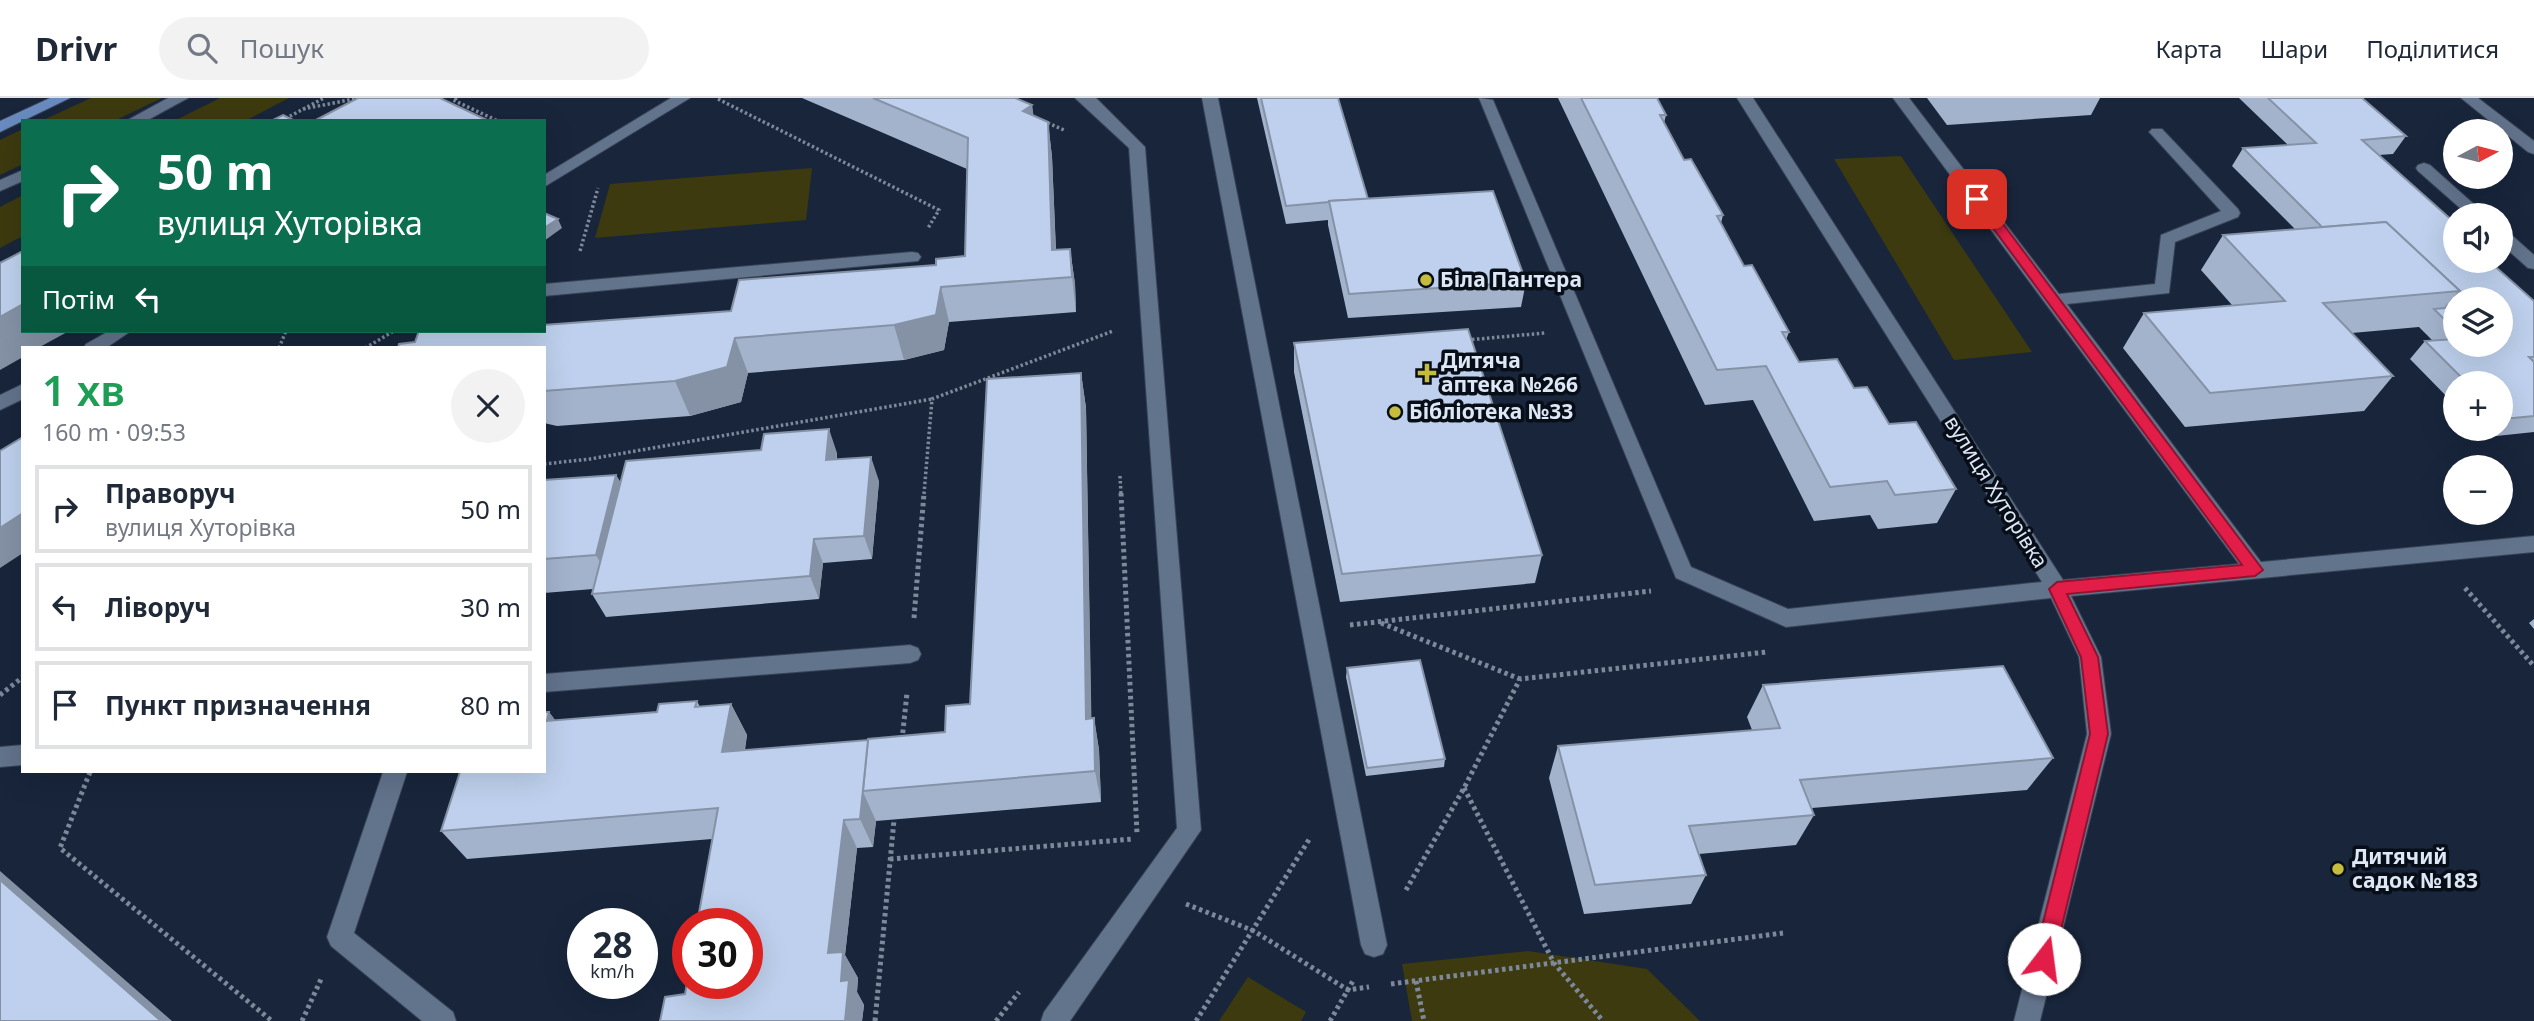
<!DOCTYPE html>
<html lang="uk">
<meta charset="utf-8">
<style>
:root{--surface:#fff;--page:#f2f2f3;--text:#1f2937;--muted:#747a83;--line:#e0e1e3}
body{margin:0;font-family:"Noto Sans",sans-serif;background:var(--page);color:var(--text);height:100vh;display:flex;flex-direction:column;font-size:26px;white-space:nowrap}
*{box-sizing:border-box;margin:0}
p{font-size:23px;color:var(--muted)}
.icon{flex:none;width:38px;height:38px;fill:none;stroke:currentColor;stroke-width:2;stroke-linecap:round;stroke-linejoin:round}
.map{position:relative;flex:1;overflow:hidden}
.panel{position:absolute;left:21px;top:248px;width:525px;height:427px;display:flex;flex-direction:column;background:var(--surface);border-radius:0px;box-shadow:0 7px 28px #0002}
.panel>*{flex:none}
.top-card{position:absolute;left:21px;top:21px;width:525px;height:214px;border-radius:0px;box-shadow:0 7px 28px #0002;background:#0b6e4f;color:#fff;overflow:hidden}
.needle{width:46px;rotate:83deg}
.controls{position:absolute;left:2443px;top:21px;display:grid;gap:14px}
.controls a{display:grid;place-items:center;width:70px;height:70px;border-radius:50%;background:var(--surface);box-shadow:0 7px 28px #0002;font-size:35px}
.speed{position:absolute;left:567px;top:810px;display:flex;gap:14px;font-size:35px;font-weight:700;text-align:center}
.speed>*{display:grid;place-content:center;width:91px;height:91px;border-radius:50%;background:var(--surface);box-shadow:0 7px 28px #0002;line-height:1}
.speed small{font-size:18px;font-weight:400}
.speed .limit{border:10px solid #d22;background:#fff;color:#111}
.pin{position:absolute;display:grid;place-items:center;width:60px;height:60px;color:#fff;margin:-30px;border-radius:14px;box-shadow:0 4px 10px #0006}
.me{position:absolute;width:77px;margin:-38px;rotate:15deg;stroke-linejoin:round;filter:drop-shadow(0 0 5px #0008)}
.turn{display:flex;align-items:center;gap:24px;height:147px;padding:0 21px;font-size:32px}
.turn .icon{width:91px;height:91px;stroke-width:2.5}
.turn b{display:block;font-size:49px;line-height:60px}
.then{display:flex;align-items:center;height:66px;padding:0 21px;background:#0003;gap:14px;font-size:26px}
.round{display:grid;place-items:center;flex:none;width:74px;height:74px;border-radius:37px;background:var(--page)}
.headline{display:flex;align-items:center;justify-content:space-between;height:119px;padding:0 21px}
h1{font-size:42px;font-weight:600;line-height:52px;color:#1e9e55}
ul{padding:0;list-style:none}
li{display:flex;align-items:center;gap:21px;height:88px;margin:0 14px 10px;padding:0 7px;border:4px solid var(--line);border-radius:0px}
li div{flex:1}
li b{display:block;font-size:26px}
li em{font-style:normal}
header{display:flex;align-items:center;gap:42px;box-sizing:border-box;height:98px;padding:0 35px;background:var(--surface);border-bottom:2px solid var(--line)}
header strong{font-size:33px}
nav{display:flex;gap:38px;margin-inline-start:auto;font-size:24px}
.search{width:490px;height:63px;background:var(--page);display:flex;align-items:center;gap:18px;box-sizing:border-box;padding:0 24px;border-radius:38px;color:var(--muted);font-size:26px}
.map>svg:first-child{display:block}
.green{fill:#3d3a0f}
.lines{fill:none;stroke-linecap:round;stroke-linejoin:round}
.minor-casing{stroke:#374254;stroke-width:2}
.major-casing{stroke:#374254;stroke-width:2}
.path-far1{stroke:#7d899b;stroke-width:3.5;stroke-dasharray:2.5 2.5;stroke-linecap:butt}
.path{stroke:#7d899b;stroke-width:5;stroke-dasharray:3.5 3.5;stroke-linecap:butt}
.minor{fill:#62738c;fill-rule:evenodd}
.major{fill:#698bc1;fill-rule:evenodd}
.wall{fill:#a3b3cc;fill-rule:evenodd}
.shaded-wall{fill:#8592a6}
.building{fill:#bed0ed;stroke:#8592a6;stroke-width:2}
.route{fill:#e11d48;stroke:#92132f;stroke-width:2}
.poi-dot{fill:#c5bc3d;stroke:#080e18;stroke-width:2.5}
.labels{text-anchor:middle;stroke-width:7;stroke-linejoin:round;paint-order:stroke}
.poi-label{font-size:21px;font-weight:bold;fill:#dde7f5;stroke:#080e18;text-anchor:start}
.street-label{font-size:21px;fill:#dde7f5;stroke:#080e18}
</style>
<header>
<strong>Drivr</strong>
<div class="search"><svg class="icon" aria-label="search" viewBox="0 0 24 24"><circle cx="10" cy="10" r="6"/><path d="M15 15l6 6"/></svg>Пошук</div>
<nav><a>Карта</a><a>Шари</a><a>Поділитися</a></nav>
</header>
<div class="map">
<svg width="2534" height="923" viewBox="0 0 2534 923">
<rect width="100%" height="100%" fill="#18253b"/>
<g class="green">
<polygon points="91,0 162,0 114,23 41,23"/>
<polygon points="220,0 289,0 245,23 174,23"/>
<polygon points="23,31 23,66 0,77 0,42"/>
<polygon points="1901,58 2032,254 1954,262 1834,61"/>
<polygon points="812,70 806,122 595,140 610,86"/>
<polygon points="23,97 23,138 0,150 0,109"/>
<polygon points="1528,853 1647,871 1700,923 1412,923 1402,866"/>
<polygon points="1248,879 1306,914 1301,923 1219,923"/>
</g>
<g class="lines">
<defs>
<g id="minor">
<polygon points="168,0 188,0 146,23 126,23"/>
<polygon points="671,0 690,0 544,89 544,77"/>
<polygon points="1075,0 1096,0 1145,49 1201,732 1070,923 1041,923 1044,914 1177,730 1129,50"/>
<polygon points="1202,0 1218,0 1387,847 1383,856 1374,859 1365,856 1361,847"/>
<polygon points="1479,0 1493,2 1691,469 1788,511 2042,484 1737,0 1753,0 2063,482 2239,466 1893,0 1909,0 2059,196 2155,186 2161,137 2221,113 2152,37 2149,34 2152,31 2162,31 2238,111 2240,115 2238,119 2175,144 2169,195 2067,206 2261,464 2534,438 2534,454 2071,498 2101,559 2111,636 2040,923 2014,923 2087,636 2079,559 2051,500 1786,529 1676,480"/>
<polygon points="2461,0 2478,0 2534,43 2534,56 2528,54"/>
<polygon points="2424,65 2430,67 2486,117 2468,117 2418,73 2416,70 2418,67"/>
<polygon points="23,72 23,83 0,93 0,82"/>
<polygon points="2501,132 2507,133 2534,157 2534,171 2528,170 2501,146"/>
<polygon points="912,154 918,155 921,159 918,163 544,198 544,186"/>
<polygon points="109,233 131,233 106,250 83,250 86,246"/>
<polygon points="23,286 23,301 0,312 0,297"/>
<polygon points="910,547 918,550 921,556 918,562 910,565 544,594 544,576"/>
<polygon points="23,647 23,667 0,669 0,649"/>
<polygon points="383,674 407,674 354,835 453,914 456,923 422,923 331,848 327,839"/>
</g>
<polygon id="major" points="50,0 70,0 0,34 0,23"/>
</defs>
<use href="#minor" class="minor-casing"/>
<use href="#major" class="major-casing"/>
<g class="path-far1">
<polyline points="457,0 453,2 498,23"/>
<polyline points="718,1 939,112 928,130"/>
<polyline points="303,11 359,0"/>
<polyline points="281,23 324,0"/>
<polyline points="1043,23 1064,32"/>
<polyline points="580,153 598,90"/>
<polyline points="1467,242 1545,235"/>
<polyline points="279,250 286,233"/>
<polyline points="365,250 394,233"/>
<polyline points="544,366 590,361 932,301"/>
<polyline points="1120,378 1121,396"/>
<polyline points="924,396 932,301 1113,233"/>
</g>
<g class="path">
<polyline points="1121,395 1137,736"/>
<polyline points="2465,490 2534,568"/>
<polyline points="914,520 924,395"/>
<polyline points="1381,525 1520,581"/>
<polyline points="1350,527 1651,493"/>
<polyline points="0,597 23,579"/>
<polyline points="902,642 907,595"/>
<polyline points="90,674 60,750 272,923"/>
<polyline points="1464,690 1554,865 1603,923"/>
<polyline points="890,761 1133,741"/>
<polyline points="1406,792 1464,690 1520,581 1767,554"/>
<polyline points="1186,806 1254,833 1348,892 1369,889"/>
<polyline points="1416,883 1424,923"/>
<polyline points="1391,886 1783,835"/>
<polyline points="302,923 322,879"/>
<polyline points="875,923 894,722"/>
<polyline points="996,923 1019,894"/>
<polyline points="1196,923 1310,740"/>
<polyline points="1330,923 1354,881"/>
</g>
<use href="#minor" class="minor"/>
<use href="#major" class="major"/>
</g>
<g class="wall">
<polygon points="802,0 1015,0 1032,7 1033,18 1048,24 1052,59 1056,152 1070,151 1075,186 1076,214 949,224 944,252 904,262 748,275 741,304 690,318 557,328 544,325 544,250 415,244 544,233 731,213 936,167 965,158 967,71"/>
<polygon points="1257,0 1338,0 1368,101 1526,184 1521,209 1348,220 1328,127 1328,122 1286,126"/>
<polygon points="1558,0 1657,0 1666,17 1664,25 1684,62 1723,117 1721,125 1744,168 1789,234 1786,242 1799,264 1854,290 1889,326 1956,391 1937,425 1878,431 1870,417 1814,423 1753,302 1705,307"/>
<polygon points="1927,0 2100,0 2091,17 1947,27"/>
<path d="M2239 0H2362L2406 38 2393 56 2379 57 2455 125V129L2454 131 2534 203V334L2487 339 2479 331H2501V285H2455V307L2410 261 2425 243H2433L2419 229 2352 235 2393 278 2364 313 2185 329 2123 250 2144 215 2232 207 2201 172 2223 137 2295 131 2232 68 2243 50 2288 47ZM2455 201 2501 247H2455Z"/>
<polygon points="1294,245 1542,457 1535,485 1340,504 1294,274"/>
<polygon points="1081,275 1086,310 1091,621 1094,620 1099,652 1101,704 876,723 873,749 857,750 845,857 858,880 857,894 864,907 862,923 660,923 685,896 712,741 467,761 441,733 549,614 555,622 657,614 697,603 700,609 731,606 747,637 745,652 867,642 945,634 970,606"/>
<polygon points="837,355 837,362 879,383 872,461 823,465 819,501 606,519 592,496 593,491 544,495 544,382 616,377 621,385"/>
<polygon points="2534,521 2534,531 2529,525"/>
<polygon points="1347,570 1445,661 1444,669 1366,678 1346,579"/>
<polygon points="1763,587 2053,660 2027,692 1812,710 1814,717 1796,747 1699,756 1706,777 1691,806 1584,816 1549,680 1558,648 1752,632 1747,619"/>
</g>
<g class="shaded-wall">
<polygon points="1032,7 1037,41 1023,13"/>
<polygon points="1048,24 1052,59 1057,180 1052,152"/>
<polygon points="558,121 562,130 544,143 544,130"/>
<polygon points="1070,151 1075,186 1076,214 1072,179"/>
<polygon points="941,189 949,224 944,252 904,262 894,227"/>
<polygon points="23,206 23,233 69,233 38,250 23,250 23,259 0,272 0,219"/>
<polygon points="735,240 748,275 741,304 690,318 675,283"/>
<polygon points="1081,275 1086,310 1092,653 1086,621"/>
<polygon points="829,331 837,355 834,386 826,362"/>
<polygon points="871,359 879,383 872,461 864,438"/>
<polygon points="616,377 633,409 614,489 596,457"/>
<polygon points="23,415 23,455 0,470 0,430"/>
<polygon points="814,441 823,465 819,501 810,478"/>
<polygon points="731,606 747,637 739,683 722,654"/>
<polygon points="549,614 571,644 547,623"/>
<polygon points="1094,620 1099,652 1101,704 1095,673"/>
<polygon points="863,694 876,723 873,749 860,721"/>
<polygon points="844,722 857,750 845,857 858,880 857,894 864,907 862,923 845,923 828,855"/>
<polygon points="0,773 172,923 161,923 0,782"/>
</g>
<g class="building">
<polygon points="358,0 440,0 489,23 314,23"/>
<polygon points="873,0 1015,0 1032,7 1023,13 1048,24 1052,152 1070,151 1072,179 941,189 936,217 894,227 735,240 727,269 675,283 544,293 544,250 398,250 399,246 415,244 419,233 544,233 544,227 731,213 739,182 936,167 936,161 965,158 968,40"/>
<polygon points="1261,0 1338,0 1368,101 1329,103 1329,104 1286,108"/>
<polygon points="1581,0 1657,0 1666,17 1660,17 1684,62 1691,61 1723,117 1717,118 1744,168 1752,167 1789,234 1782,234 1799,264 1837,261 1854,290 1867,289 1889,326 1916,324 1956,391 1895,397 1887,383 1830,389 1766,268 1717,272"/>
<polygon points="2268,0 2362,0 2406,38 2362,42 2455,125 2455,127 2450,127 2455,132 2455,163 2489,163 2534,203 2534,259 2529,259 2534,264 2534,318 2503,321 2501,318 2501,285 2467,285 2425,243 2455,241 2455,247 2501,247 2501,201 2455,201 2455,232 2434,211 2445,210 2460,193 2386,124 2322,129 2243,50 2316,45"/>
<polygon points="283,17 295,23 271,23"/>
<polygon points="1493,93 1526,184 1349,196 1329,103"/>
<polygon points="544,115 558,121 544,130"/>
<polygon points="2386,124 2460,193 2323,205 2393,278 2210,295 2144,215 2285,203 2223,137"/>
<polygon points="23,153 23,206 0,219 0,165"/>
<polygon points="1468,231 1542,457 1342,476 1294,245"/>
<polygon points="1081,275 1086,621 1094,620 1095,673 863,693 868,641 945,634 946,608 970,606 987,281"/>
<polygon points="829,331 826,362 871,359 864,438 814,441 810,478 592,496 626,363 761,352 764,336"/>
<polygon points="23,339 23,415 0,430 0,353"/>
<polygon points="616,377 596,457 544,461 544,382"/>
<polygon points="1420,562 1445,661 1367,670 1347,570"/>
<polygon points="2003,568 2053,660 1800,682 1814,717 1689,728 1706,777 1595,787 1558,648 1780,630 1763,587"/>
<polygon points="697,603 695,609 731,606 722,654 868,642 860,721 844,722 828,855 843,854 841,883 849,882 845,923 660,923 665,899 685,896 688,880 688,886 747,886 747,826 697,826 718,710 441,733 460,674 544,674 544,614 549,614 547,623 657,614 659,606"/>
<polygon points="0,782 161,923 0,923"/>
</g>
<polygon class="route" points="1977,97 1982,98 2263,472 2255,478 2067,496 2098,559 2108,636 2054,861 2051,867 2044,870 2037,867 2034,861 2090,636 2081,559 2049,491 2057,484 2242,467 1973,103 1971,101"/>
<g class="poi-dot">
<circle cx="1426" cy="182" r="7"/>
<path d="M1423.5 264.5h7v7h7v7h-7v7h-7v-7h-7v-7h7z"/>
<circle cx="1395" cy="314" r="7"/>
<circle cx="2338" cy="771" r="7"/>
</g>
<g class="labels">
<g class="poi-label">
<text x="1440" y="189">Біла Пантера</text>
<text x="1441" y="270">Дитяча<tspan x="1441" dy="24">аптека №266</tspan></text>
<text x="1409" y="321">Бібліотека №33</text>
<text x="2352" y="766">Дитячий<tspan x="2352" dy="24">садок №183</tspan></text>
</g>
<g class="street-label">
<text transform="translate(1996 394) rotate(58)" y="7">вулиця Хуторівка</text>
</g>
</g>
</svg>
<div class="controls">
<a><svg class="needle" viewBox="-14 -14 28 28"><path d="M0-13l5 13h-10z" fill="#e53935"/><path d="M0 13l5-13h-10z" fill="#747a83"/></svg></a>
<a><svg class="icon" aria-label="sound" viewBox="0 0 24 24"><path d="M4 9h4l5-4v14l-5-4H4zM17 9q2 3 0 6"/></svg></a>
<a><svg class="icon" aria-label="layers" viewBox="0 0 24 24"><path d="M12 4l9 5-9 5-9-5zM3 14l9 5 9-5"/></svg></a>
<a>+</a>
<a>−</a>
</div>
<div class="speed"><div>28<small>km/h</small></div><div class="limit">30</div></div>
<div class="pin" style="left:1977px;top:101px;background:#d93025"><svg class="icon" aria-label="arrive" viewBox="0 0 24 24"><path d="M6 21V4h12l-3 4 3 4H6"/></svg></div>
<svg class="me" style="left:2044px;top:861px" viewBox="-20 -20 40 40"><circle r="19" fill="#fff"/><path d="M0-13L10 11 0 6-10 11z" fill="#e11d48"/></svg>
<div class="top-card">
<div class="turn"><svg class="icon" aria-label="right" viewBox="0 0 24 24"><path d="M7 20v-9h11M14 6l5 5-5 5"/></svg><div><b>50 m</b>вулиця Хуторівка</div></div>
<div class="then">Потім<svg class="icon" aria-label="left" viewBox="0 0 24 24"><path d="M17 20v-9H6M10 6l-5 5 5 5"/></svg></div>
</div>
<section class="panel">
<div class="headline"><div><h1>1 хв</h1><p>160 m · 09:53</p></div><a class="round"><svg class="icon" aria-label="close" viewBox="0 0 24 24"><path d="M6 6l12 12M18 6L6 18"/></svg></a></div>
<ul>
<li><svg class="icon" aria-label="right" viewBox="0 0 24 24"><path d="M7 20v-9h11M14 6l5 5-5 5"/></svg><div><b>Праворуч</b><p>вулиця Хуторівка</p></div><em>50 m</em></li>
<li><svg class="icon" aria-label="left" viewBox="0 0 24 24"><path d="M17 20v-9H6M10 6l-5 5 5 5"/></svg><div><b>Ліворуч</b></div><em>30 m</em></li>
<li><svg class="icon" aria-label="arrive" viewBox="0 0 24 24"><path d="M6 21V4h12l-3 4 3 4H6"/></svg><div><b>Пункт призначення</b></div><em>80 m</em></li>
</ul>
</section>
</div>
